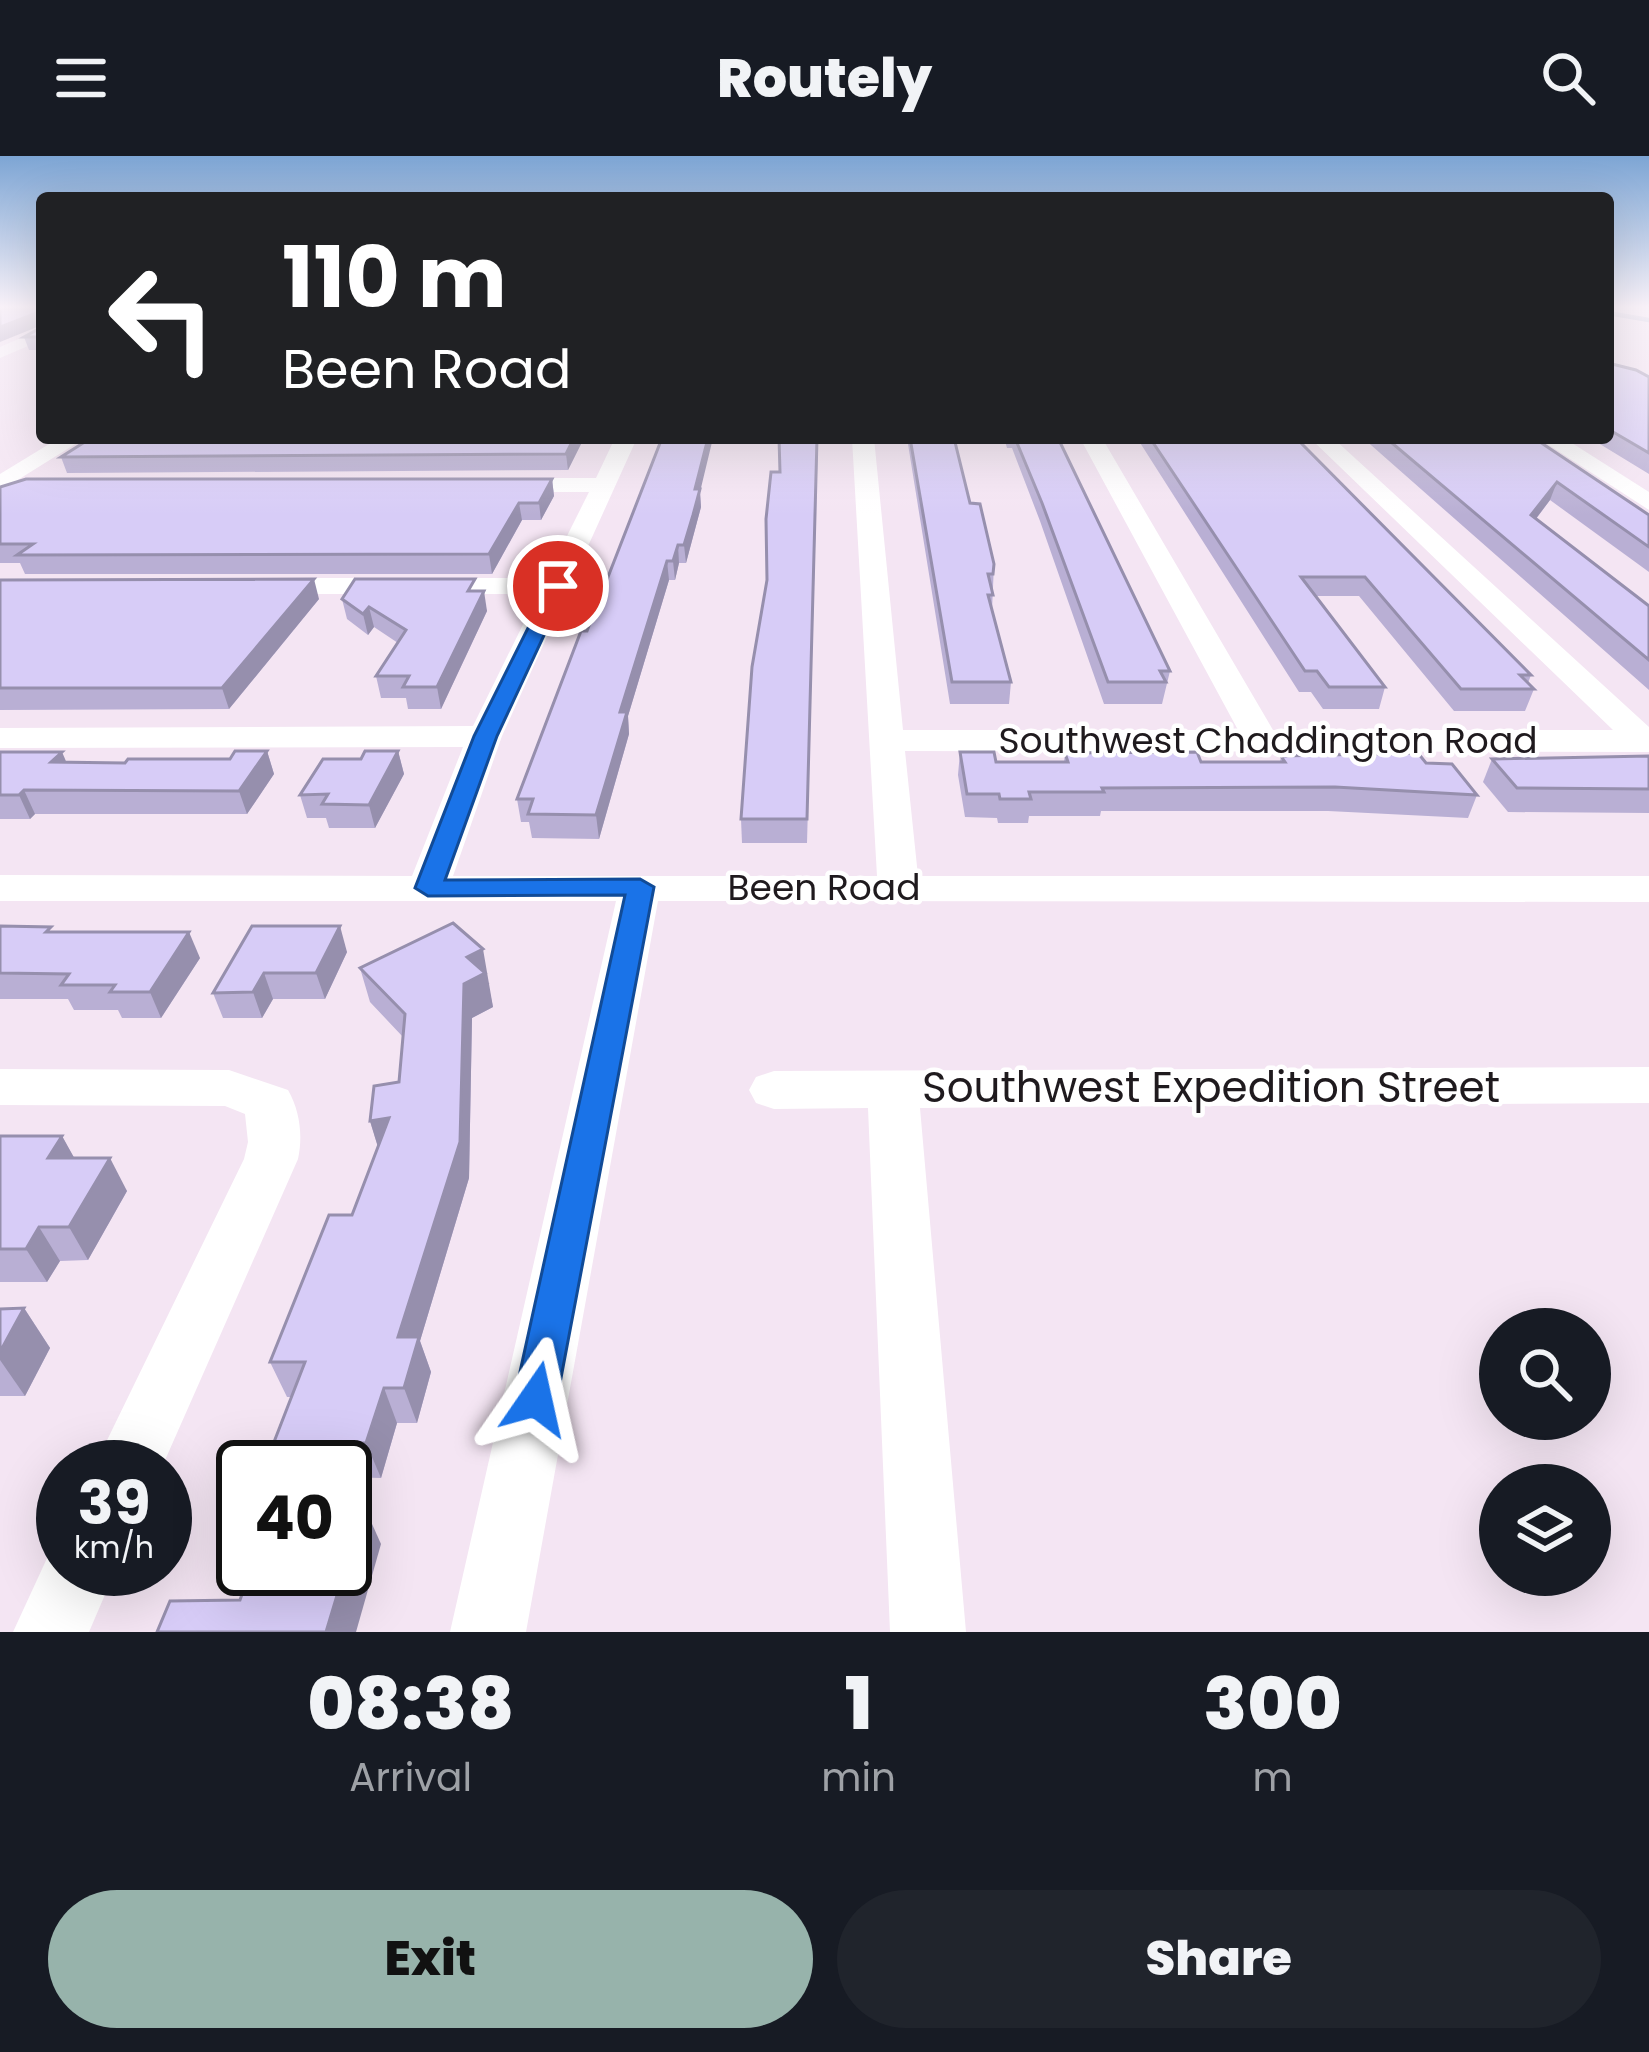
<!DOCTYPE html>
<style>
:root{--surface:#171b24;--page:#20242c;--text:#f1f3f6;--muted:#9ea1a6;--accent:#97b3ab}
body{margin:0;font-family:Poppins,sans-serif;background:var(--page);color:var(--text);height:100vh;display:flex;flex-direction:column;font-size:45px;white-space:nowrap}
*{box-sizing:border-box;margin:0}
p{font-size:39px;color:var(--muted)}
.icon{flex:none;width:66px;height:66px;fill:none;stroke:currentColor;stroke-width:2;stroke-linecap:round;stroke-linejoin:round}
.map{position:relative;height:1476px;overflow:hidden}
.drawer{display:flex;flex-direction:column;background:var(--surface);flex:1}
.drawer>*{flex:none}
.top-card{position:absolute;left:36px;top:36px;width:1578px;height:252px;border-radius:12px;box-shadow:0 12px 48px #0002;background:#202124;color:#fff;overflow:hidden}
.controls{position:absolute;left:1479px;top:1152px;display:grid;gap:24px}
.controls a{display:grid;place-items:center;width:132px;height:132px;border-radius:50%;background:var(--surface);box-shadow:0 12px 48px #0002;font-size:60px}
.speed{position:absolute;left:36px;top:1284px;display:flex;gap:24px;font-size:60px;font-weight:700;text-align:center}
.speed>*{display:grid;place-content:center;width:156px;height:156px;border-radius:50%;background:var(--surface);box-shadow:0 12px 48px #0002;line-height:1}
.speed small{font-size:30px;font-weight:400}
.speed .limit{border:6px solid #111;border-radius:18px;background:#fff;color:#111}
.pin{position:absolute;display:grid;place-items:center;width:102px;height:102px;color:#fff;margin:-51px;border:6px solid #fff;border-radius:50%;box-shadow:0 3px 12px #0007}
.me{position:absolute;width:132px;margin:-66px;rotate:11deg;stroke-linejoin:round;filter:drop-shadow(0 0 9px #0008)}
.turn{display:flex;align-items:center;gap:42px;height:252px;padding:0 48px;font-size:54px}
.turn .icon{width:156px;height:156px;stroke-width:2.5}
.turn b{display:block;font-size:84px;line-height:102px}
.eta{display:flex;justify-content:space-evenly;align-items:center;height:204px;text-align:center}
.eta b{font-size:72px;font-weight:800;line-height:84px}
.cta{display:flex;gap:24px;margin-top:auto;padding:24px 48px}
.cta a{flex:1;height:138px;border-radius:72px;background:var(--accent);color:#111;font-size:48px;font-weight:800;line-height:138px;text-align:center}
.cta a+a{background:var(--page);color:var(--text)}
header{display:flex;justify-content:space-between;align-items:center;height:156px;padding:0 48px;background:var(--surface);font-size:54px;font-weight:800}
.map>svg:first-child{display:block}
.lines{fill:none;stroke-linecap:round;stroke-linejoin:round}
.stream{stroke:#7d8fb5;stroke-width:4.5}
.minor{fill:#fff;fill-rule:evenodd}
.wall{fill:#b9afd4}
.shaded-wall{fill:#968fad}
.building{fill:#d7ccf7;stroke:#968fad;stroke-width:3}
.route{fill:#1a73e8;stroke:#114b97;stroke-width:3}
.labels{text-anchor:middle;stroke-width:9;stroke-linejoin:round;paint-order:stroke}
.street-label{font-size:36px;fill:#1f1a1e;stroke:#fff}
.near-street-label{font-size:42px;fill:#1f1a1e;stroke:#fff}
</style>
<header><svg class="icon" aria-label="menu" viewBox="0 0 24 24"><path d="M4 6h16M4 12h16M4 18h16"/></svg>Routely<svg class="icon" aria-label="search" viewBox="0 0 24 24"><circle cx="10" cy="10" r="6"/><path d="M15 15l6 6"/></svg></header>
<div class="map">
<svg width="1649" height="1476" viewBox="0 0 1649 1476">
<rect width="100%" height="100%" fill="#f4e5f3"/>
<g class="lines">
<polyline class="stream" points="1608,157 1649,164"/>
<g class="minor">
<polygon points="42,173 42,184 0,202 0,191"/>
<polygon points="59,282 85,282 0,335 0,318"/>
<polygon points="615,282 637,282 502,580 453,720 877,720 852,282 874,282 903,574 1238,574 1080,282 1102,282 1273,574 1613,574 1310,282 1333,282 1649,571 1649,596 905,595 918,720 1649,720 1649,746 658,745 526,1476 450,1476 616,745 0,745 0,719 412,720 463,591 0,592 0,572 473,570 538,438 259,438 245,430 259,422 546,422 589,336 497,336 485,329 497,322 596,322"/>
<polygon points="1538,282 1564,282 1649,336 1649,354"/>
<polygon points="1649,911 1649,947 920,952 966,1476 890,1476 868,952 774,953 756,947 749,934 756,921 774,915"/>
<path d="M0 913 229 914 288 934C300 955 303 980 298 1003L162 1311H94L244 1003 248 986 245 958 225 950 0 949Z"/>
<polygon points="63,1384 63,1413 116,1413 89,1476 13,1476 54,1387"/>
</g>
</g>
<g class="wall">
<polygon points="42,152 42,194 29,194 24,181 42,171"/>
<polygon points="1608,207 1649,221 1649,318 1590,282 1608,282"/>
<polygon points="584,282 568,314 67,317 61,301"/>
<polygon points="818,282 807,687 742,687 741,663 780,316"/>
<polygon points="907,282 962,282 961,286 955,286 970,347 994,408 992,454 1011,526 1009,548 950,548"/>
<polygon points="1004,282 1058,282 1170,515 1162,548 1104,548 1040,365 1012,292 1007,292"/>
<polygon points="1137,282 1296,282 1531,519 1528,527 1534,533 1525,555 1454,555 1359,440 1316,440 1385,531 1379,553 1323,553 1311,536 1299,536"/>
<polygon points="1363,282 1534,282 1649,359 1649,416 1550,344 1536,363 1649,450 1649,534"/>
<polygon points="552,323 554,340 541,364 522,364 492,418 25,418 20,407 0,407 0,331"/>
<polygon points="700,336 701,351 686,407 679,407 675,424 669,424 628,560 629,578 599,683 532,682 529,666 521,666 517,643 619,395"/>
<polygon points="0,424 319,443 229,553 0,554"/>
<polygon points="477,435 487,455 441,553 408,553 406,542 381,542 376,520 398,487 374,471 368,479 347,463 342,443"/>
<polygon points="267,595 274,618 247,658 35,658 30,663 0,663 0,596 66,607 125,607 230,603"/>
<polygon points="398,595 404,618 375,672 329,672 326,662 307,662 300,639 361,603"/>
<polygon points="960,596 996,606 1064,606 1065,597 1201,606 1280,606 1281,600 1426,607 1477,639 1468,662 1328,655 1101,655 1100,660 1029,660 1028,667 998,667 997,662 965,661 958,619"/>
<polygon points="1649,600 1649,657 1508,656 1483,626 1492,603"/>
<polygon points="0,770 54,776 200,802 161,862 122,862 118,854 74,854 68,843 0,843"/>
<polygon points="252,770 347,796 325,843 273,843 262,862 223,862 213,837"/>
<polygon points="360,812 490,827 488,828 493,851 472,862 469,1022 420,1185 431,1216 417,1267 397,1267 381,1322 345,1321 345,1311 287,1311 274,1286 291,1241 287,1241 270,1206 352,1059 378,991 370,965 399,926 403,881 370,846"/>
<polygon points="0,980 62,980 74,1002 127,1035 88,1104 60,1105 47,1126 0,1126"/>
<polygon points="24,1152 50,1192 25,1240 0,1240 0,1153"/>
</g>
<g class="shaded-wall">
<polygon points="39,156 42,169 0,186 0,171"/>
<polygon points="574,282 584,282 568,314 566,298"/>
<polygon points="708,282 713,282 700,336 701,351 686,407 684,389 695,333"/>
<polygon points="552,323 554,340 541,364 539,347"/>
<polygon points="1557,326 1550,344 1525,377 1531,359"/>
<polygon points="519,347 522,364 492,418 489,398"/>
<polygon points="678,389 679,407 675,424 673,405"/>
<polygon points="667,405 669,424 628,560 629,578 599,683 596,659 620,556"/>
<polygon points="314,423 319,443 229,553 222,532"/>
<polygon points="484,435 487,455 441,553 437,531"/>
<polygon points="369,451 374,471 368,479 363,458"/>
<polygon points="267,595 274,618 247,658 239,635"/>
<polygon points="398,595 404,618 375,672 369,649"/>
<polygon points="62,596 72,619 51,606"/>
<polygon points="24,634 35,658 30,663 19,639"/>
<polygon points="340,770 347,796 325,843 316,817"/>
<polygon points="189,776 200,802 161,862 150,836"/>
<polygon points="483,793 493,851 472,862 469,1022 420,1185 431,1216 417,1267 404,1232 398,1181 464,828 467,801"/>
<polygon points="264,817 273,843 262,862 253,836"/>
<polygon points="389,962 381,1001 370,965"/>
<polygon points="62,980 81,1014 48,1002"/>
<polygon points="110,1002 127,1035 88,1104 69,1071"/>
<polygon points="39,1071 60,1105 47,1126 26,1093"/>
<polygon points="24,1152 50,1192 25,1240 0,1204 0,1196"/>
<polygon points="384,1232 397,1267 381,1322 366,1287"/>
<polygon points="364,1350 381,1388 356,1476 326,1476"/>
</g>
<g class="building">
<polygon points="0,152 42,152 42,181 24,181 42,171 39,156 0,171"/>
<polygon points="1608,207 1636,214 1649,221 1649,297 1608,273"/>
<polygon points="91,282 574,282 566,298 61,301"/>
<polygon points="662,282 708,282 695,333 700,333 693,359 684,389 678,389 673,405 667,405 620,556 627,556 596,659 528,658 533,643 517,643 581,475 587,475"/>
<polygon points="779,282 817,282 807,663 741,663 752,511 767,424 766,363 771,316 780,316"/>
<polygon points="910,282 954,282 970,347 980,348 994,408 993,418 988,418 993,439 988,439 1011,526 952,526"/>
<polygon points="1015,282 1058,282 1170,515 1160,515 1166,526 1108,526 1042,347"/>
<polygon points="1150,282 1296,282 1531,519 1520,519 1534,533 1461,533 1365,421 1301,421 1385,531 1329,531 1317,515 1305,515"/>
<polygon points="1386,282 1534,282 1649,359 1649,391 1557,326 1531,359 1649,450 1649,504"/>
<polygon points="26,323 552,323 539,347 519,347 489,398 17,399 33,388 0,388 0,331"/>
<polygon points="314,423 222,532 0,532 0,424"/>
<polygon points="355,423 475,423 468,435 484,435 437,531 403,531 409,520 376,520 406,474 369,451 363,458 342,443"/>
<polygon points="235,595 267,595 239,635 24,634 19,639 0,639 0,596 62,596 51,606 125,607 128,603 230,603"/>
<polygon points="365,595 398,595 369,649 322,648 328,638 300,639 323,603 361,603"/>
<polygon points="960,596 994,596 996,606 1068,606 1065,597 1197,596 1201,606 1285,606 1281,600 1418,597 1426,607 1452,608 1477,639 1335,631 1102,632 1104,636 1029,636 1031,643 1000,643 999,638 967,638"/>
<polygon points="1649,600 1649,633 1517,632 1492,603"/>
<polygon points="453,767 483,793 467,801 485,817 464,828 460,986 398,1181 419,1181 404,1232 384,1232 366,1287 274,1286 305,1206 270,1206 329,1059 352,1059 389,962 370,965 374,930 399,926 405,858 360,812"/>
<polygon points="0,770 51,771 46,776 189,776 150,836 110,836 115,829 61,829 69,818 0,817"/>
<polygon points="252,770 340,770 316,817 264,817 253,836 213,837"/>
<polygon points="0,980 62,980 48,1002 110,1002 69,1071 39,1071 26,1093 0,1093"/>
<polygon points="24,1152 0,1196 0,1153"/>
<polygon points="345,1350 364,1350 345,1413"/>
<polygon points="251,1413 345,1413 326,1476 157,1476 170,1445 240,1444"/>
</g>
<linearGradient id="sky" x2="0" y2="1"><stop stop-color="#7da5d4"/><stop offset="0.42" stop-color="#faf3fa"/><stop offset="1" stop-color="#faf3fa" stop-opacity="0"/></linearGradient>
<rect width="1649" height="359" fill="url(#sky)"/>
<polygon class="route" points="558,424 567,430 497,580 445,724 640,723 654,731 557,1243 550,1257 536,1263 521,1257 514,1243 625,739 428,740 415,732 474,580 549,430"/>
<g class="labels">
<g class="street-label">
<text x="1268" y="597">Southwest Chaddington Road</text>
<text x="824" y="744">Been Road</text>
</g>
<g class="near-street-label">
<text x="1211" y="946">Southwest Expedition Street</text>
</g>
</g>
</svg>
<div class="controls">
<a><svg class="icon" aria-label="search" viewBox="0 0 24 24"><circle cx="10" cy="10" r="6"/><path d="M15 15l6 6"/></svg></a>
<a><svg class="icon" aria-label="layers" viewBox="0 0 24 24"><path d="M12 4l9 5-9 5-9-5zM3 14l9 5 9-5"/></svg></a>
</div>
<div class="speed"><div>39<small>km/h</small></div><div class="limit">40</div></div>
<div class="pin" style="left:558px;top:430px;background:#d93025"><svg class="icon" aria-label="arrive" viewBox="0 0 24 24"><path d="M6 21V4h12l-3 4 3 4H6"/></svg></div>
<svg class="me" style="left:536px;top:1243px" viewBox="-20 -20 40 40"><path d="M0-17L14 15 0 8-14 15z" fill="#1a73e8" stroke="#fff" stroke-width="4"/></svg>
<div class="top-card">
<div class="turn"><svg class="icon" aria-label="left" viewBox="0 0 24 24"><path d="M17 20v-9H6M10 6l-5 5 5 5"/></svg><div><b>110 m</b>Been Road</div></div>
</div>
</div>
<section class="drawer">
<div class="eta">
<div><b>08:38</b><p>Arrival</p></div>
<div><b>1</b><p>min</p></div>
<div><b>300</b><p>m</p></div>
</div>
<div class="cta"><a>Exit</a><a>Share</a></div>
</section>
